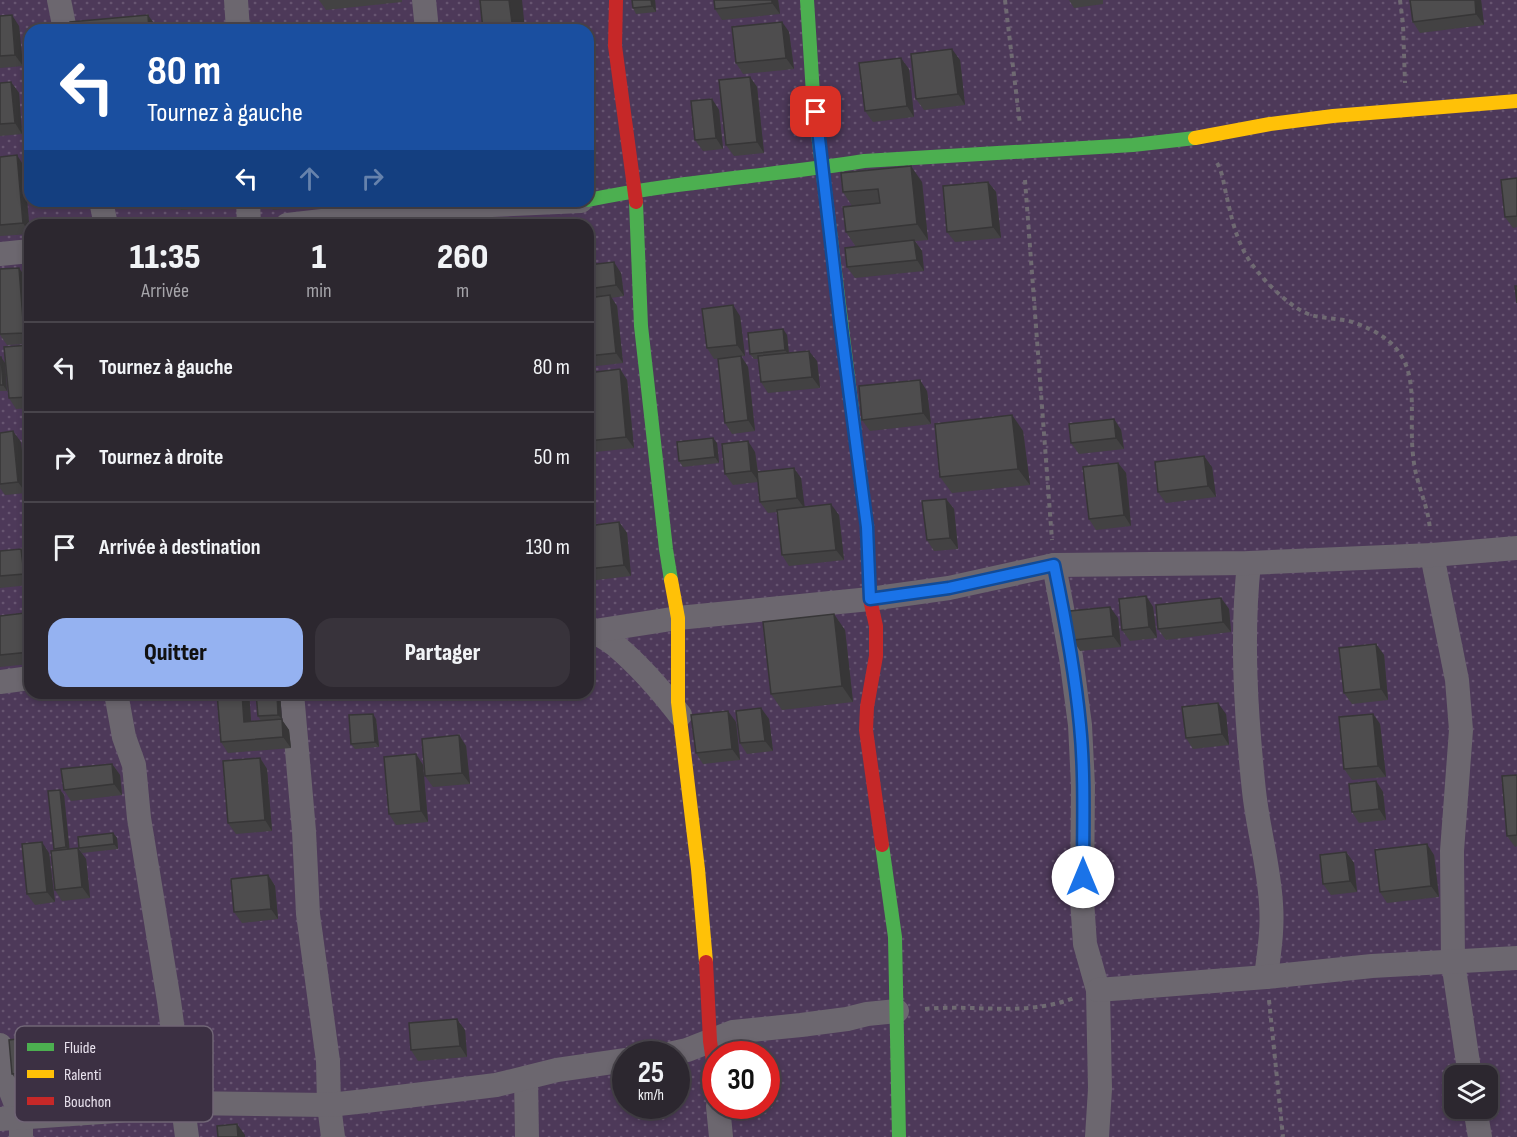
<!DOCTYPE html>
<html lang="fr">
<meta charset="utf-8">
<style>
:root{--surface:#2c272f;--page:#38333b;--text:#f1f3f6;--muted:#a6a5aa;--line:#48444b;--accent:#95b2f1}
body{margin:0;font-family:"Sofia Sans Condensed",sans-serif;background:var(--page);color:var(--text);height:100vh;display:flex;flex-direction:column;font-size:22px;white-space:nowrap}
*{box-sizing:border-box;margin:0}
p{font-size:20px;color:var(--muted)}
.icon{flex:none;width:33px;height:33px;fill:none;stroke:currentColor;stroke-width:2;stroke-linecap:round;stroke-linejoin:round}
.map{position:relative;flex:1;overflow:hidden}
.drawer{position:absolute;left:24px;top:219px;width:570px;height:480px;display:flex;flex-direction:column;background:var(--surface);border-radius:18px;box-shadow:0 3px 9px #0003,0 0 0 2px var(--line)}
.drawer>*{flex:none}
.top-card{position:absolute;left:24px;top:24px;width:570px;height:183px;border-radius:18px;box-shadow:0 3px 9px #0003,0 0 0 2px var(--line);background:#1a4fa0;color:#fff;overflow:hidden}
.buttons{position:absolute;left:1444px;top:1065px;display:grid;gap:12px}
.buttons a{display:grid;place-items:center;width:54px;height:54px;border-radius:12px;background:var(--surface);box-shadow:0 3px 9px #0003,0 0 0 2px var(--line);font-size:30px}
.speed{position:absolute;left:612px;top:1041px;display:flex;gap:12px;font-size:30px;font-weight:700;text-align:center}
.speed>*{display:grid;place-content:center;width:78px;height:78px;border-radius:50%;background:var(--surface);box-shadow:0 3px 9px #0003,0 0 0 2px var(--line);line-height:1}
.speed small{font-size:15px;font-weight:400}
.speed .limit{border:9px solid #d22;background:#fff;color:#111}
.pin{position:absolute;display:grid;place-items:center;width:51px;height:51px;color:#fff;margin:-26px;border-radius:12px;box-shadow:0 3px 9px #0006}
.me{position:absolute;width:66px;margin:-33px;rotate:0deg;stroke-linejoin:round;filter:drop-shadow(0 0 4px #0008)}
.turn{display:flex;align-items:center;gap:21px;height:126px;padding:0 24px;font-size:27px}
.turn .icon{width:78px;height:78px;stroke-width:2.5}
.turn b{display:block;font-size:42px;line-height:51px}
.lanes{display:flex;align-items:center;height:57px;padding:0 24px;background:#0003;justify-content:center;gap:30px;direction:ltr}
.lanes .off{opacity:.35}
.eta{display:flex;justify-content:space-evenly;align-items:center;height:102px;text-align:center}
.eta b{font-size:36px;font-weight:800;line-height:42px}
.button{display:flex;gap:12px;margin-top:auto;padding:12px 24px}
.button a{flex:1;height:69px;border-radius:18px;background:var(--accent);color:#111;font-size:24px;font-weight:800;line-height:69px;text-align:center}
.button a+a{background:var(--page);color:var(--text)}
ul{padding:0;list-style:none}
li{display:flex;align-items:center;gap:18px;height:90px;padding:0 24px;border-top:2px solid var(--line)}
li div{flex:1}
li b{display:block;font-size:22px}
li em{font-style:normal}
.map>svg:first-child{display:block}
.grass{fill:url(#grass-dots);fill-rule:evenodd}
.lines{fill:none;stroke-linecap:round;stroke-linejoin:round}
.path{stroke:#6f6a72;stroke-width:4;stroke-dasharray:4.5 4.5;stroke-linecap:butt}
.street{stroke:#6c676f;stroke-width:24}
.fast{stroke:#4caf50;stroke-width:14}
.slow{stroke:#ffc107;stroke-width:14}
.jam{stroke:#c62828;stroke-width:14}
.wall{fill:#434243}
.shaded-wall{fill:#373637}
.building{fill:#4e4d4e;stroke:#373637;stroke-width:1.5}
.route-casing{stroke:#114b97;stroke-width:15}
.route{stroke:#1a73e8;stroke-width:10}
.key{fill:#3c3043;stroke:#706576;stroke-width:1.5}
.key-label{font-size:16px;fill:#e9e2ee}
</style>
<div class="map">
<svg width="1517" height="1137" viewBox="0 0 1517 1137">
<defs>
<pattern id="grass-dots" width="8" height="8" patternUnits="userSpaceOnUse" patternTransform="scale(1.5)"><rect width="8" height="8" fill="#4d3959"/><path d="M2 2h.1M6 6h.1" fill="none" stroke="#675571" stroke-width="1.8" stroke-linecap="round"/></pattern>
</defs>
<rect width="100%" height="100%" fill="#3b343f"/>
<path class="grass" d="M0 0H1517V1137H0ZM30 30H588V201H30ZM30 225H588V693H30ZM626 1054H676V1106H626ZM716 1054H766V1106H716ZM1455 1076H1488V1108H1455Z"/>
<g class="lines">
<g class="path">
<polyline points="1005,0 1020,125"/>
<polyline points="1400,0 1403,24 1405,83"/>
<path d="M1217 163C1223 173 1224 186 1227 198 1233 225 1239 250 1258 272 1269 286 1294 310 1311 315 1325 319 1341 318 1355 323 1435 351 1403 407 1415 469 1419 490 1429 509 1430 531"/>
<polyline points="1025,180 1052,540"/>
<polyline points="1269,1000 1283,1137"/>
<path d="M925 1009C977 1004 1024 1017 1074 998"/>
</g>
<g class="street">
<polyline points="59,0 65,30"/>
<polyline points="236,0 238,30"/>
<polyline points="424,0 427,30"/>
<polyline points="101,201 106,225"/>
<polyline points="248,201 249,225"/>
<polyline points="287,225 445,207 581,201"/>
<polyline points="0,254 30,251"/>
<polyline points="1432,555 1457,680 1461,730 1452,851 1453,962 1470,1076"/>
<path d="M1249 563C1241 638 1246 716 1254 791 1258 829 1269 866 1271 904 1273 929 1269 953 1266 977"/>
<polyline points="1054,565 1071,657 1080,725 1083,785 1082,900 1085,944 1098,990 1100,1089 1097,1137"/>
<path d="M588 627C596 634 607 638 615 645 640 666 660 689 680 715"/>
<polyline points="588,632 678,618 870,599 949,588 1054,565 1249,563 1432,555 1517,548"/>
<polyline points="0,682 30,678"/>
<polyline points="116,693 124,737 134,765 139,818 169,1001 187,1137"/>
<polyline points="292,693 304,831 308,914 328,1061 329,1105 333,1137"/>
<polyline points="1098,990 1266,977 1372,966 1517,958"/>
<polyline points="0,1045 8,1084 21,1117 21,1137"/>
<polyline points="669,1054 687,1050 733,1032 801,1025 847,1019 867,1014 897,1011"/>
<polyline points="526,1078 527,1137"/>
<polyline points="718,1106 721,1137"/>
<polyline points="1475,1108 1480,1137"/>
<polyline points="0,1119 116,1111 182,1103 329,1105 366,1101 496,1085 557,1070 626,1060"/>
</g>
<g class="fast">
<polyline points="807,0 813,94 855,433"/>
<path d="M588 200C679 181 772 176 864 161L1133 145 1195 138"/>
<polyline points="636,202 641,326 666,549 671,580"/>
<polyline points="882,845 895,937 899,1137"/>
</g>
<g class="slow">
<polyline points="1195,138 1270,124 1333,116 1517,101"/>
<polyline points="671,580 678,618 678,702 698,869 706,962"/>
</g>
<g class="jam">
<polyline points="616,0 615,46 636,202"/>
<polyline points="855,433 867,527 870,599 876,626 876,656 867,707 866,730 882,845"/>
<polyline points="706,962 710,1041 716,1082"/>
</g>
</g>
<g class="wall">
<polygon points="319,0 402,0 402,2 326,10"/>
<polygon points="655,0 656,12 636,14 633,8"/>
<polygon points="714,0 778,0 780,14 722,20 715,9"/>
<polygon points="1069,0 1103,0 1103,4 1074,8"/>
<polygon points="1410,0 1481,0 1484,25 1420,33 1413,22"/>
<polygon points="0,16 19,26 23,66 0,68"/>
<polygon points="782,22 789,32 794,69 743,74 736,63"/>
<polygon points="960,60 965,105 924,110 916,99"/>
<polygon points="909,69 914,117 873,122 865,111"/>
<polygon points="750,77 757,87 764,153 734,156 726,145"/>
<polygon points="11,82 19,93 22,134 0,136 0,83"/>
<polygon points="712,99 719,110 723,149 703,151 695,140"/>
<polygon points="0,157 24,166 30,234 0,236"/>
<polygon points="1517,178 1517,227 1513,228 1505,217"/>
<polygon points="922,182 928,240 915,241 922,251 924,271 855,278 847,267 856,247 846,232 852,206 843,192"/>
<polygon points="988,182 996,192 1001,238 955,242 947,232"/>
<polygon points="175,201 202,201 202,208 181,210"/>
<polygon points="267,201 323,201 324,204 273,210"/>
<polygon points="588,265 621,273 624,296 611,298 617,306 623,363 588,367"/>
<polygon points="19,268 26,278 30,325 30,344 7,345 0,335 0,269"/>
<polygon points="740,316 745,356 714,359 707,348"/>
<polygon points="783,329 787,335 789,353 817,361 820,388 768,393 761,382 758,359 754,359 750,354"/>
<polygon points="30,345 30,408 16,409 9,398"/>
<polygon points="741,356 748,367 755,431 732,434 725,423"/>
<polygon points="0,357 5,363 7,391 0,391"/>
<polygon points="620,369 627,380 634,448 595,452 588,442 588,373"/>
<polygon points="927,391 931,424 870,431 862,420"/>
<polygon points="1012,415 1023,431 1030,485 952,493 940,477"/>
<polygon points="1114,419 1121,430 1124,449 1079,454 1071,443"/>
<polygon points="0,433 21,442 26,493 5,495 0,488"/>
<polygon points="717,443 719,463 683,467 679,461"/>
<polygon points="755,452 758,472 801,478 804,507 839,515 844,560 789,566 782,555 777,512 768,513 760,502 758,482 733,485 725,474"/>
<polygon points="588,457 591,462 595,501 588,501"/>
<polygon points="1118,463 1126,473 1131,526 1096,530 1089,519"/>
<polygon points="1212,467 1216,497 1166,503 1158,492"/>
<polygon points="946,499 954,509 958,549 934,551 927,540"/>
<polygon points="619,522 627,533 631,576 588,581 588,526"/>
<polygon points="21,549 29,560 30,585 0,588 0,551"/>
<polygon points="1146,596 1153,607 1157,638 1130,641 1122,630"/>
<polygon points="1221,598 1229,609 1231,632 1166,640 1158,629"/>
<polygon points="25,613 30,620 30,664 0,667 0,616"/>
<polygon points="1118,618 1121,647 1080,651 1073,640"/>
<polygon points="845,630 853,702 782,710 771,694"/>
<polygon points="1376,644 1384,655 1388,700 1352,704 1344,693"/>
<polygon points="249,693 251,722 261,721 258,716 256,693 280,693 282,720 289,730 291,748 228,753 221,742"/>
<polygon points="761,708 769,719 773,751 747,754 740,743"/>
<polygon points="1226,714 1229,745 1193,749 1186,738"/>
<polygon points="1373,714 1380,724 1386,777 1352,780 1344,769"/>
<polygon points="376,719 379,747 355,749 351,744"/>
<polygon points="736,722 740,760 703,764 696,753"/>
<polygon points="459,735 466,746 470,784 433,787 425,776"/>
<polygon points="416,754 423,765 428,822 396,825 389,814"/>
<polygon points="260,758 267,769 272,831 236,834 228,823"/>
<polygon points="112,764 120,775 122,795 71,801 64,790"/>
<polygon points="1517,775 1517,846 1515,847 1507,836"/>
<polygon points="1376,781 1383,792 1386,820 1359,823 1352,812"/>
<polygon points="60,790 64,795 69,849 78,848 86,859 90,898 62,901 55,890 55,850 54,849"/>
<polygon points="113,833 117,838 118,849 82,853 79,848"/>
<polygon points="1346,852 1354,863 1357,892 1331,895 1323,884"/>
<polygon points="49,853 55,902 35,905 27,894"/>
<polygon points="1434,855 1439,897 1387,903 1380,892"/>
<polygon points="268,875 275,886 278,919 242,923 234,912"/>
<polygon points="465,1030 467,1057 418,1061 411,1050"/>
<polygon points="63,1034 70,1045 74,1079 20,1085 12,1074"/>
</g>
<g class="shaded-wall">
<polygon points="509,0 522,0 525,30 513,30"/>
<polygon points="651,0 655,0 656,12 652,6"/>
<polygon points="772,0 778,0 780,14 772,3"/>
<polygon points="1475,0 1481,0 1484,25 1476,14"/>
<polygon points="12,15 19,26 23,66 15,55"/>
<polygon points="148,15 156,26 156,30 149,30"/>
<polygon points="782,22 789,32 794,69 786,58"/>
<polygon points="952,49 960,60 965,105 958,94"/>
<polygon points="901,58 909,69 914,117 907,106"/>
<polygon points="750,77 757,87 764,153 757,142"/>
<polygon points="11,82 19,93 22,134 15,123"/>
<polygon points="712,99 719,110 723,149 716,138"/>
<polygon points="17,155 24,166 30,234 23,223"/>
<polygon points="911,166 922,182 928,240 917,224"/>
<polygon points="988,182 996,192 1001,238 993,227"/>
<polygon points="198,201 202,201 202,208"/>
<polygon points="914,240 922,251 924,271 917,260"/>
<polygon points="614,262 621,273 624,296 616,285"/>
<polygon points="19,268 26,278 30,325 30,341 24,333"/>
<polygon points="610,295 617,306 623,363 616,353"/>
<polygon points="733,305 740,316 745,356 737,345"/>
<polygon points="783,329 787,335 789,355 785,350"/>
<polygon points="809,351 817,361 820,388 812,377"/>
<polygon points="741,356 748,367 755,431 748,420"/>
<polygon points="1,357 5,363 7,391 3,385"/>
<polygon points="620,369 627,380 634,448 626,437"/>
<polygon points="920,380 927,391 931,424 923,413"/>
<polygon points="1012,415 1023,431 1030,485 1018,469"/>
<polygon points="1114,419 1121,430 1124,449 1116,438"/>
<polygon points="13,431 21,442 26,493 18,482"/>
<polygon points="713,438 717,443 719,463 715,457"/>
<polygon points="748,441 755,452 759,482 751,471"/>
<polygon points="1204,456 1212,467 1216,497 1208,486"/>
<polygon points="588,457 591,462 595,501 588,490"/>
<polygon points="1118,463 1126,473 1131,526 1124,515"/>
<polygon points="794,468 801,478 805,509 797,498"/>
<polygon points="946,499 954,509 958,549 950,538"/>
<polygon points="831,504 839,515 844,560 836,550"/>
<polygon points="619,522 627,533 631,576 624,565"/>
<polygon points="21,549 29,560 30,583 24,574"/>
<polygon points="1146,596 1153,607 1157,638 1149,627"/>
<polygon points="1221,598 1229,609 1231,632 1223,622"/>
<polygon points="1110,607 1118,618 1121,647 1113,636"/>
<polygon points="25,613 30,620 30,653 30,652"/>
<polygon points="834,614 845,630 853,702 842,686"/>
<polygon points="1376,644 1384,655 1388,700 1381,689"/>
<polygon points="242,693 249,693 252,733 244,722"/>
<polygon points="277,693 280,693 282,720 289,730 291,748 283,737 282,719 278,715"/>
<polygon points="1218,703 1226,714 1229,745 1222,734"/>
<polygon points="761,708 769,719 773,751 765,741"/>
<polygon points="728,711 736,722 740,760 732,749"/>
<polygon points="373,714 376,719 379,747 375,742"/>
<polygon points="1373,714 1380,724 1386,777 1378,766"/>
<polygon points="459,735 466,746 470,784 462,773"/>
<polygon points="416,754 423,765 428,822 421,811"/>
<polygon points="260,758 267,769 272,831 265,820"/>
<polygon points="112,764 120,775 122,795 114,784"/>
<polygon points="1376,781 1383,792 1386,820 1379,809"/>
<polygon points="60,790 64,795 70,853 66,847"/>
<polygon points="113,833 117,838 118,849 114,844"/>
<polygon points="42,842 49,853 55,902 47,892"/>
<polygon points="1427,844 1434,855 1439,897 1431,886"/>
<polygon points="78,848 86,859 90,898 82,887"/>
<polygon points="1346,852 1354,863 1357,892 1350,881"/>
<polygon points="268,875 275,886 278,919 271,909"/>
<polygon points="457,1019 465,1030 467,1057 460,1046"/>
<polygon points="63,1034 70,1045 74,1079 66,1068"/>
<polygon points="237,1124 245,1135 245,1137 238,1137"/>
</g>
<g class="building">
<polygon points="480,0 509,0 513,30 483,30"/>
<polygon points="632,0 651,0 652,6 633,8"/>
<polygon points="714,0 772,0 772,3 715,9"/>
<polygon points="1410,0 1475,0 1476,14 1413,22"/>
<polygon points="12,15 15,55 0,56 0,16"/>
<polygon points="148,15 149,30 70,30 70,22"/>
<polygon points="782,22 786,58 736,63 732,27"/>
<polygon points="952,49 958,94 916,99 911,54"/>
<polygon points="901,58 907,106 865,111 859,63"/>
<polygon points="750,77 757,142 726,145 719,80"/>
<polygon points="11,82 15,123 0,124 0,83"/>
<polygon points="712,99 716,138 695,140 691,101"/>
<polygon points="17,155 23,223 0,225 0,157"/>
<polygon points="911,166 917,224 846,232 843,207 880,203 878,189 843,192 841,173"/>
<polygon points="1517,178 1517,216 1505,217 1501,180"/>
<polygon points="988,182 993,227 947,232 943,186"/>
<polygon points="914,240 917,260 847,267 845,248"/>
<polygon points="614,262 616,285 588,289 588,265"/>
<polygon points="19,268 24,333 0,334 0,269"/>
<polygon points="1515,286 1517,286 1517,303"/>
<polygon points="610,295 616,353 588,356 588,298"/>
<polygon points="733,305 737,345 707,348 702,309"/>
<polygon points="783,329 785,350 750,354 748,333"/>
<polygon points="30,345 30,397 9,398 4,347"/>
<polygon points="809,351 812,377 761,382 758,356"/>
<polygon points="741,356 748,420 725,423 718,359"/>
<polygon points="0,357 1,357 3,385 0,385"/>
<polygon points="620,369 626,437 588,441 588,373"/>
<polygon points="920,380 923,413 862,420 859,386"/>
<polygon points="1012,415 1018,469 940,477 935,424"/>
<polygon points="1114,419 1116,438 1071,443 1069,424"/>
<polygon points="13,431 18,482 0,484 0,433"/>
<polygon points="713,438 715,457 679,461 677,442"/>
<polygon points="748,441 751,471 725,474 722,444"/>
<polygon points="1204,456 1208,486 1158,492 1155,462"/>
<polygon points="1118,463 1124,515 1089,519 1083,467"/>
<polygon points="794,468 797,498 760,502 757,472"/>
<polygon points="946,499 950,538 927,540 922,501"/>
<polygon points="831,504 836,550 782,555 777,510"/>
<polygon points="619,522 624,565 588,569 588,526"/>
<polygon points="21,549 24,574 0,576 0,551"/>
<polygon points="1146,596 1149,627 1122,630 1119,599"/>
<polygon points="1221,598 1223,622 1158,629 1156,605"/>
<polygon points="1110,607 1113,636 1073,640 1070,611"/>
<polygon points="25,613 30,652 0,655 0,616"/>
<polygon points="834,614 842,686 771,694 763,622"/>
<polygon points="1376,644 1381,689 1344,693 1339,648"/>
<polygon points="217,693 242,693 244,722 282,719 283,737 221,742"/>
<polygon points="256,693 277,693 278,715 258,716"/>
<polygon points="1218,703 1222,734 1186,738 1182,707"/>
<polygon points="761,708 765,741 740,743 736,711"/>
<polygon points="728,711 732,749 696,753 691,715"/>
<polygon points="373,714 375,742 351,744 349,715"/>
<polygon points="1373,714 1378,766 1344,769 1339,717"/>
<polygon points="459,735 462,773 425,776 422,739"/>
<polygon points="416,754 421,811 389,814 384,757"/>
<polygon points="260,758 265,820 228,823 223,761"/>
<polygon points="112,764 114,784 64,790 61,769"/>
<polygon points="1517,775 1517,835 1507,836 1502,776"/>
<polygon points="1376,781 1379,809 1352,812 1349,784"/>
<polygon points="60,790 66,847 54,849 48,791"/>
<polygon points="113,833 114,844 79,848 78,837"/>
<polygon points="42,842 47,892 27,894 22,844"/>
<polygon points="1427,844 1431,886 1380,892 1375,850"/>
<polygon points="78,848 82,887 55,890 51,851"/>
<polygon points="1346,852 1350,881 1323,884 1320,855"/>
<polygon points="268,875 271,909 234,912 231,879"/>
<polygon points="457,1019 460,1046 411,1050 409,1023"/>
<polygon points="63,1034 66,1068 12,1074 9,1040"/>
<polygon points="237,1124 238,1137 218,1137 217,1126"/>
</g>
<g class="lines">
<defs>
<path id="route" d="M816 112 840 320 867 527 870 599 949 588 1054 565C1065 618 1075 671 1080 725 1085 775 1083 826 1083 877"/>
</defs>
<use href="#route" class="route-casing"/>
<use href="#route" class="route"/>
</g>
<rect x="15" y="1026" width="198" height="96" rx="9" class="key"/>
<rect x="27" y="1043" width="27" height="8" fill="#4caf50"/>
<rect x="27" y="1070" width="27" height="8" fill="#ffc107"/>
<rect x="27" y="1097" width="27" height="8" fill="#c62828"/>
<g class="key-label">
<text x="64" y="1053">Fluide</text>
<text x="64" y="1080">Ralenti</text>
<text x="64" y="1107">Bouchon</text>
</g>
</svg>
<div class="buttons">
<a><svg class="icon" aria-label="layers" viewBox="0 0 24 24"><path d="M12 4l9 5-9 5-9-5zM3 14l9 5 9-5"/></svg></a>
</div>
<div class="speed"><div>25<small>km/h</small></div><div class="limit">30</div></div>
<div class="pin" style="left:816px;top:112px;background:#d93025"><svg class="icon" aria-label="arrive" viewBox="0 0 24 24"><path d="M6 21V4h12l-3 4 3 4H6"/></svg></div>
<svg class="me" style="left:1083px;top:877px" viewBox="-20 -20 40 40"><circle r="19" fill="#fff"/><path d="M0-13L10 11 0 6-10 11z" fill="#1a73e8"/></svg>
<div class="top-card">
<div class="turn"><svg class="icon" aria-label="left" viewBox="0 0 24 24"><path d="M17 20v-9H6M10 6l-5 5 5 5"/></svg><div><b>80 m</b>Tournez à gauche</div></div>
<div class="lanes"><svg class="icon" aria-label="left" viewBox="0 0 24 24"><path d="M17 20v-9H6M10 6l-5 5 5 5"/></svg><svg class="icon off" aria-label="ahead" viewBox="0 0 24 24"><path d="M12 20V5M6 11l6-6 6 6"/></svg><svg class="icon off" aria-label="right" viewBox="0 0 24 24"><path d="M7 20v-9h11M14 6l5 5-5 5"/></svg></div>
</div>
<section class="drawer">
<div class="eta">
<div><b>11:35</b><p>Arrivée</p></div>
<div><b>1</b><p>min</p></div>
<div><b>260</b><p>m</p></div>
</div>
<ul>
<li><svg class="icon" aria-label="left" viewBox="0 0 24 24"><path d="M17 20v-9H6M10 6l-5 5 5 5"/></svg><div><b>Tournez à gauche</b></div><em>80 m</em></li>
<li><svg class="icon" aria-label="right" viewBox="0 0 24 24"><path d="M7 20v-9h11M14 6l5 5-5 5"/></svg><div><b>Tournez à droite</b></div><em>50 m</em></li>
<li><svg class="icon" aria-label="arrive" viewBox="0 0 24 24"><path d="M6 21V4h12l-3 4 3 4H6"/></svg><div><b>Arrivée à destination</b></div><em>130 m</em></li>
</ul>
<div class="button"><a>Quitter</a><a>Partager</a></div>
</section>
</div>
